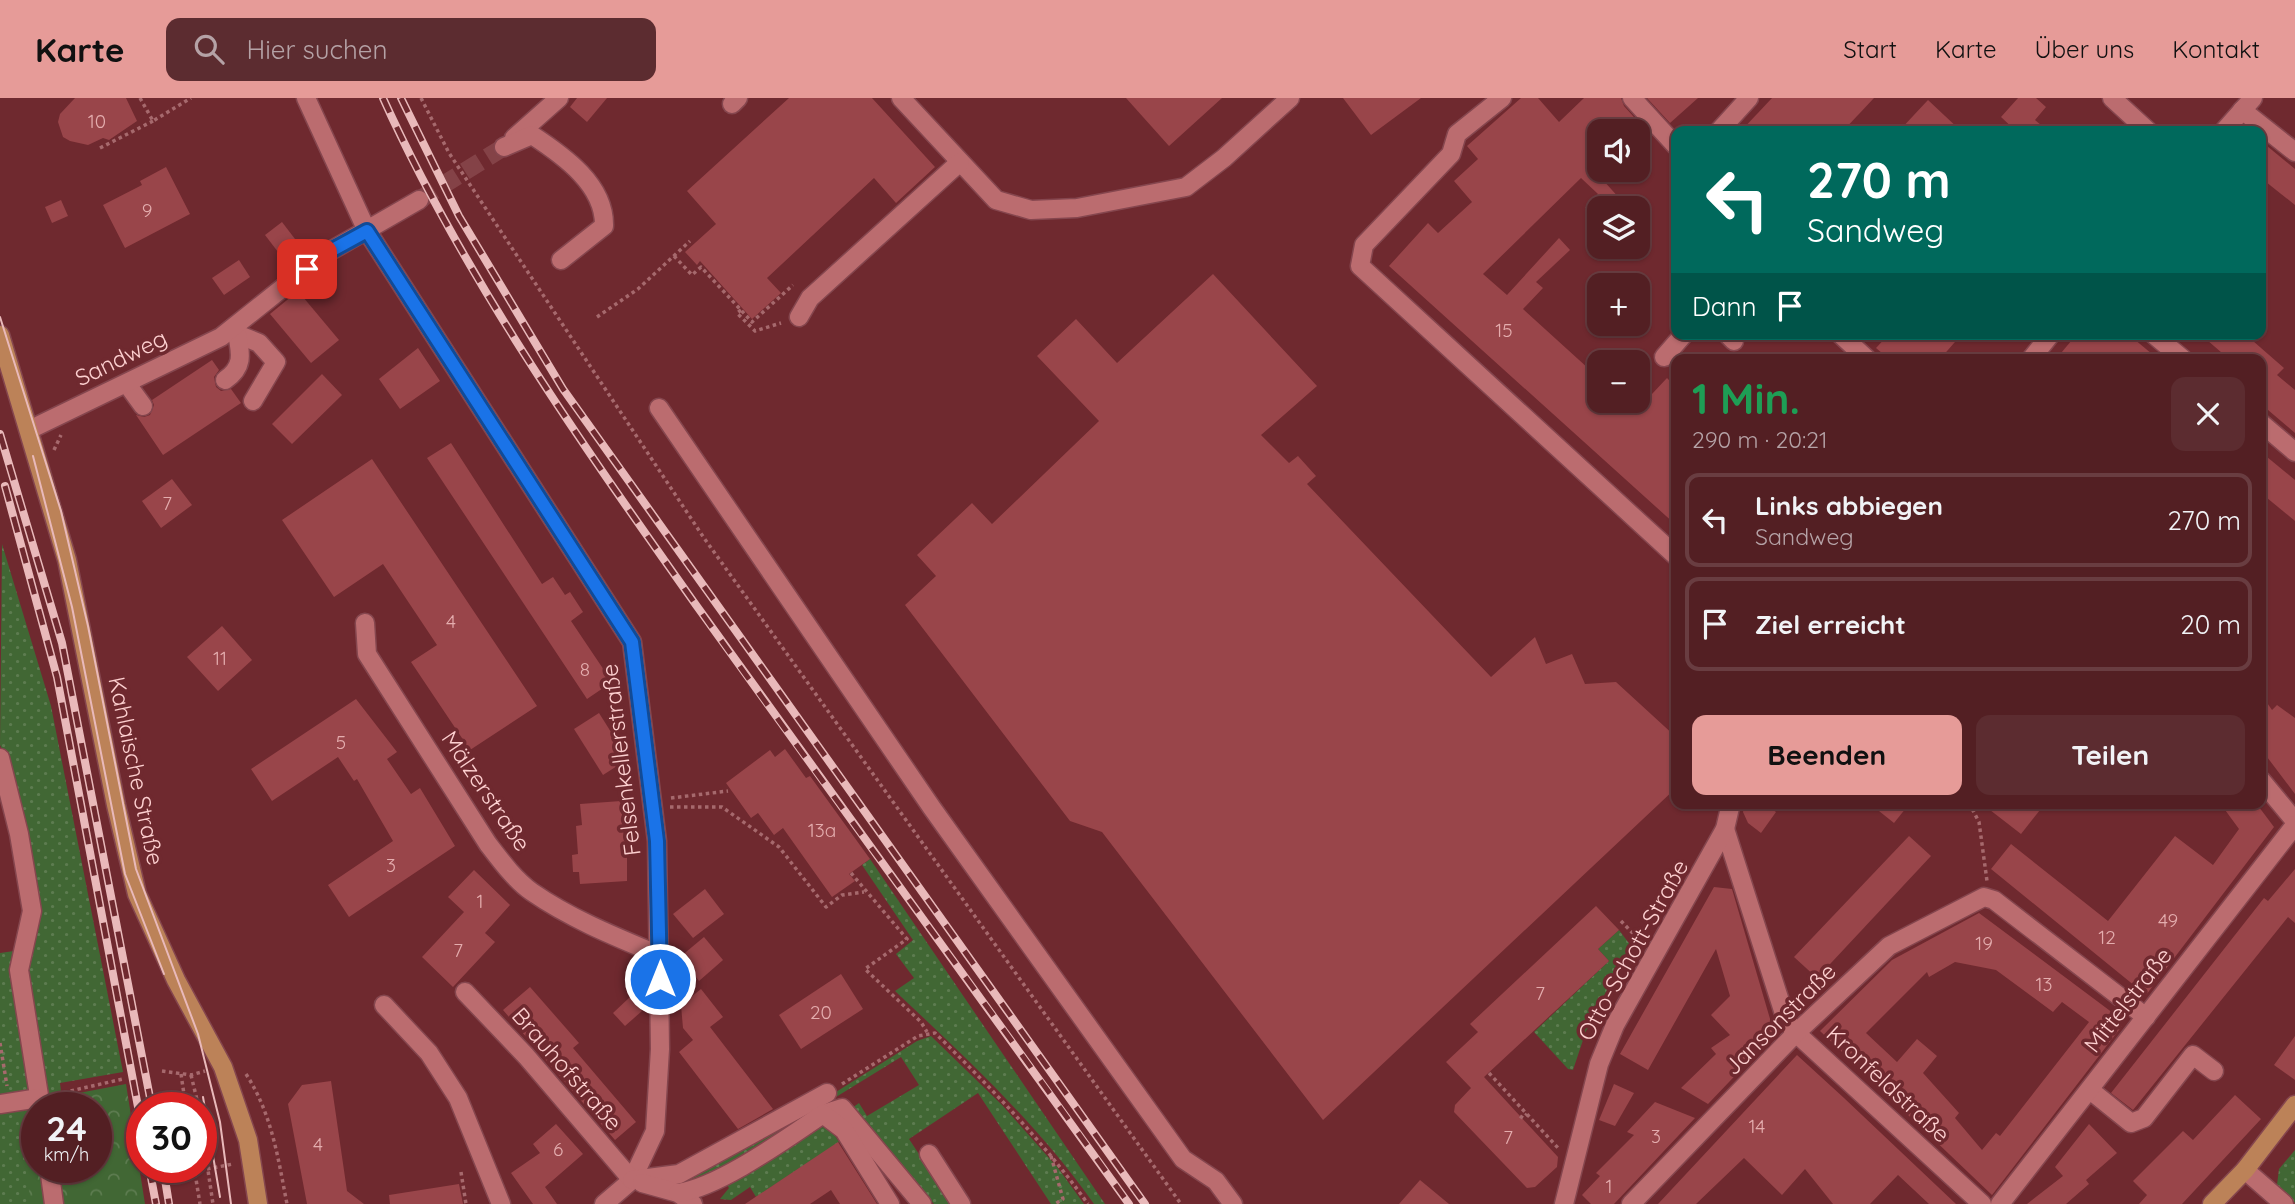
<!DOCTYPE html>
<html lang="de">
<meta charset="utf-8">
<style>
:root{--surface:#531f23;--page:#5c2c30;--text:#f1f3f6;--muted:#b5a2a6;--line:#693d41;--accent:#e69b98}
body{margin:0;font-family:Quicksand,sans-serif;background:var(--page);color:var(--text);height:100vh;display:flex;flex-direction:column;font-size:26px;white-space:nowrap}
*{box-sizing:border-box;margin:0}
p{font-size:23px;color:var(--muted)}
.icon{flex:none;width:38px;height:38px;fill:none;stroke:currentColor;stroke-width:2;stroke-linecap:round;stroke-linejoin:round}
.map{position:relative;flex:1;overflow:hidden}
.details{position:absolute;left:1671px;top:256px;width:595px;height:455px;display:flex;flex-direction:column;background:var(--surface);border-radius:14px;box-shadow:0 2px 5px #0004,0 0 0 2px var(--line)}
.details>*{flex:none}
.hud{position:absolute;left:1671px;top:28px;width:595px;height:214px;border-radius:14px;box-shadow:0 2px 5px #0004,0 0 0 2px var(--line);background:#00695c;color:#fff;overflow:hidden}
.fabs{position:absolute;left:1587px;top:21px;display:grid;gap:14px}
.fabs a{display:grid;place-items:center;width:63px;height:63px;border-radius:14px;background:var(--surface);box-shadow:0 2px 5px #0004,0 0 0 2px var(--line);font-size:35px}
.speed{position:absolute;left:21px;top:994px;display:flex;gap:14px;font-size:35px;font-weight:700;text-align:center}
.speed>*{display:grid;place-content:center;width:91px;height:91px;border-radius:50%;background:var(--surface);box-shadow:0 2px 5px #0004,0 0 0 2px var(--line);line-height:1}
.speed small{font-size:18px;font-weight:400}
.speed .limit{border:10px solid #d22;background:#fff;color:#111}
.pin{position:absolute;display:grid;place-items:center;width:60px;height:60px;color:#fff;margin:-30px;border-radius:14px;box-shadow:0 4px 10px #0006}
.me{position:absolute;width:77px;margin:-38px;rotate:0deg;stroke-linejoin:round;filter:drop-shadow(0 0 5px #0008)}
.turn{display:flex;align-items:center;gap:24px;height:147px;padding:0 21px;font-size:32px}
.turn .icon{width:91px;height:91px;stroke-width:2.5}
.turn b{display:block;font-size:49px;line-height:60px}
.then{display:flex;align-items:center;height:66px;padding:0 21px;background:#0003;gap:14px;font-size:26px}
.round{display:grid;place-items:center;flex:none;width:74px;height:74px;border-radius:14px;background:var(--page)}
.overview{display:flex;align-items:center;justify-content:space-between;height:119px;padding:0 21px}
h1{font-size:42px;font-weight:700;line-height:52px;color:#1e9e55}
.button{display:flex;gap:14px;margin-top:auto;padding:14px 21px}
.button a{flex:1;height:80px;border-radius:14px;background:var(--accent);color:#111;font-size:28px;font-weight:700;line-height:80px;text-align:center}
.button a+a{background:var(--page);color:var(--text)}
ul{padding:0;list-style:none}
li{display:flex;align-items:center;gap:21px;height:94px;margin:0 14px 10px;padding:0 7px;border:4px solid var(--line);border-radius:14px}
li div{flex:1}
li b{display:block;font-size:26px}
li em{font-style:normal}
header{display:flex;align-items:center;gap:42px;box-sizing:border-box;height:98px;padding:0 35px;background:var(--accent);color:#111}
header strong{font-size:33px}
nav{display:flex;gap:38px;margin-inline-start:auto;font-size:24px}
.search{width:490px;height:63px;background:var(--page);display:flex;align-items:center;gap:18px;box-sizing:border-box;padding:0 24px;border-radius:14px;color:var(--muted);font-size:26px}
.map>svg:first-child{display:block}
.grass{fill:url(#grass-dots)}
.forest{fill:url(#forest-crowns);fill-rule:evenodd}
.building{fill:#99454a;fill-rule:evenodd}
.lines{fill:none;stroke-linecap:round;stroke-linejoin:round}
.minor-tunnel{stroke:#844247;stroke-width:18;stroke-dasharray:18 9;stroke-linecap:butt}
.minor-casing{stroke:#85464e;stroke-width:21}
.major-casing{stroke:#85464e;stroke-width:21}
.path{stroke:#a6696d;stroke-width:3.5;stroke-dasharray:3.5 3.5;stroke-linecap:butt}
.minor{stroke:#bb6c6f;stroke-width:18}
.major{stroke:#bc8258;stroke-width:18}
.tram{stroke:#e9b9ba;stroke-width:2}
.rail-casing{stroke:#e9b9ba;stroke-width:8}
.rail{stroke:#6f292f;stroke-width:5;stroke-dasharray:16;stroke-linecap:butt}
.route-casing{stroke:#114b97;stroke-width:18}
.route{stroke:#1a73e8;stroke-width:12}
.labels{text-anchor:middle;stroke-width:7;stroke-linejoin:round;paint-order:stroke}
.number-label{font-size:19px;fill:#e4adae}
.street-label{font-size:23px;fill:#fdd0d0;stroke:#6f292f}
</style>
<header>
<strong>Karte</strong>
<div class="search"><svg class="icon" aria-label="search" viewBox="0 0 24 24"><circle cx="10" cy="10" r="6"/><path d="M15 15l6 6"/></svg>Hier suchen</div>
<nav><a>Start</a><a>Karte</a><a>Über uns</a><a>Kontakt</a></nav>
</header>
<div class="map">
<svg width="2295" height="1106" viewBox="0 0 2295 1106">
<defs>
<pattern id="grass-dots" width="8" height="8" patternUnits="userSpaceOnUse" patternTransform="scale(1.75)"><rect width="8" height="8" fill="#416734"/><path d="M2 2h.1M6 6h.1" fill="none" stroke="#5d7c50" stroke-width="1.8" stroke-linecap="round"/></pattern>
<pattern id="forest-crowns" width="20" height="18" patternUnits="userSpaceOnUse" patternTransform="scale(1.75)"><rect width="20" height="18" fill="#416734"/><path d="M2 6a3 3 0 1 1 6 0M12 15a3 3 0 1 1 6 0" fill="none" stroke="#5d7c50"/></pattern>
</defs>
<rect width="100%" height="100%" fill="#6f292f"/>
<g class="grass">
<polygon points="2,446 51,608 123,974 60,985 63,1010 37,1010 37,1069 76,1106 0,1106 0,855 28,851 6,659 0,647"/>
<path d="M870 761 1105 1106H1094C1038 1026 965 959 895 893L914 880 896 856 913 842 862 767Z"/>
<polygon points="1619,832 1631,848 1632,856 1586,933 1573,972 1568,971 1534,934 1609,863 1598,851"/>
<polygon points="931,938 1002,1007 1058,1070 1084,1106 1051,1106 978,995 909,1041 952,1106 934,1106 852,1010 859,1005 867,1018 919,987 901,959 714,1074 698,1082 685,1079 801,1016 917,943"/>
<polygon points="823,1029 832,1033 839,1044 756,1099 750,1089 731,1102 720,1101 729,1090 727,1087 813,1031"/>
<polygon points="2295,1052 2295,1105 2277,1087 2279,1071"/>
</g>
<path class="forest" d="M126 986 145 1106H31L16 1007ZM37 1010H96V1069H37Z"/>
<g class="building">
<polygon points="75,0 126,0 137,23 109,42 103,40 88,47 70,43 63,39 58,24 60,16"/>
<polygon points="577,0 607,0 587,24 570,9"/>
<polygon points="789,0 872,0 935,69 896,105 874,80 767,180 781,195 752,221 700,163 697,167 685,154 716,126 687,93"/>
<polygon points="1126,0 1222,0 1169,48"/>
<polygon points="1343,0 1421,0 1371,37"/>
<polygon points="1521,0 1538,0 1559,24 1584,0 1621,0 1624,8 1641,27 1634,33 1600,33 1600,65 1593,71 1621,102 1612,110 1585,110 1598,96 1581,80 1483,176 1507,197 1559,140 1570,152 1536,184 1543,190 1523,211 1600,281 1600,303 1624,303 1636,313 1667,280 1676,289 1676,427 1389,168 1428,125 1438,135 1472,104 1454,83 1478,61 1467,48"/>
<polygon points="1647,0 1698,0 1670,25"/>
<polygon points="1772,0 1874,0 1843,33 1741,33"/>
<polygon points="2018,0 2036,0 2046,9 2035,22 2048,33 2016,33 2001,19"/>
<polygon points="1928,2 1961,33 1899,33"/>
<polygon points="2261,43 2295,71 2295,107 2261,80"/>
<polygon points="166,69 190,116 125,150 103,107 142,87 140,83"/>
<polygon points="61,102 68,118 52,125 45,109"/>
<polygon points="282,124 295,141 278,154 265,137"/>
<polygon points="239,162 250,179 224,197 212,180"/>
<polygon points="1213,176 1317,288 1261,337 1289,365 1298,358 1316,378 1307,386 1491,579 1535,539 1546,566 1572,556 1585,586 1616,584 1676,639 1676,690 1323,1022 1102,734 1070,723 905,507 936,478 917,457 972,405 992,426 1099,323 1037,258 1076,221 1117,265"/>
<polygon points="298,193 339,242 311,265 270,216"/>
<polygon points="1889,236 1962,236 1940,261 1889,261 1876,250"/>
<polygon points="2077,236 2128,236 2158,261 2056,261"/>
<polygon points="2200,236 2245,236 2284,270 2277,277 2295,292 2295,335 2261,306 2261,261 2229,261"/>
<polygon points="418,250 440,283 400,311 379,281"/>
<polygon points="212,262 219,272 214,279 216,289 221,293 231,291 241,305 163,357 136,317 144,319 150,317 154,307 152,302"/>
<polygon points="322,276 342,297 292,346 272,326"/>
<polygon points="451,345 542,486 553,479 565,497 570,494 583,514 571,523 612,584 587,601 427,360"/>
<polygon points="2261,354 2295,382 2295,423 2261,395"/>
<polygon points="372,361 537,608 470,652 411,564 437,547 383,466 334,499 282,422"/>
<polygon points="172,381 192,407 161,430 142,403"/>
<polygon points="222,528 252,562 218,593 187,559"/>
<polygon points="2261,596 2272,612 2277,607 2295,620 2295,696 2261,651"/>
<polygon points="356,601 397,654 387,661 411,696 420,690 455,748 349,819 328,787 393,743 357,681 354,683 338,659 272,703 251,671"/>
<polygon points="599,615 628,661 603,677 574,631"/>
<polygon points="785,651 806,680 810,678 870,761 849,776 855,783 832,799 783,730 774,737 758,715 751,720 726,685 770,652 775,659"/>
<polygon points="621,703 624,741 627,741 627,783 580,786 579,774 573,774 572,757 578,756 576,728 582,727 580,706"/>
<polygon points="1746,705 1763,705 1776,714 1761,735 1748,725 1743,714"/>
<polygon points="1869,705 1910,705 1894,725"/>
<polygon points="1981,705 2032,705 2040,712 2021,736"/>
<polygon points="2220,705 2256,705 2274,729 2146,897 1991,771 2011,746 2108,823 2175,738 2213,767 2239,731"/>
<polygon points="1909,738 1931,758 1817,880 1794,859"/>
<polygon points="2295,771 2295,825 2288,819 2133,1012 2111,995 2264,800 2268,803"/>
<polygon points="474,772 510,807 485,835 495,844 453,889 422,859 464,814 448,799"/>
<polygon points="1714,789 1732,791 1773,931 1772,939 1708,1006 1681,990 1716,956 1711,950 1730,937 1711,917 1730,898 1716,851 1648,972 1620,956"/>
<polygon points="705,791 724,816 693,840 673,816"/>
<polygon points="1596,808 1619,832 1598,851 1609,863 1484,979 1558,1059 1557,1069 1535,1089 1527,1090 1454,1014 1455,1007 1471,990 1446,964 1478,934 1470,926"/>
<path d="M1979 815 2121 921 2122 928 1992 1097 1820 933 1892 862ZM1955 864 1996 872 2053 914 2062 904 2089 924 2000 1038 1996 1035 1982 1052 1955 1020 1959 1015 1923 975 1937 958 1917 941 1897 964 1866 935 1927 874 1929 879Z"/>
<polygon points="704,839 723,862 699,883 680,859"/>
<polygon points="841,876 863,911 801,951 779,917"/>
<polygon points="530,889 579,945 573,950 636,1024 615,1042 503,912"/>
<polygon points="701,891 723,919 710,929 773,1011 738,1031 679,954 693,942 683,930 681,907"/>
<polygon points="630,899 642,913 625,928 613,915"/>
<polygon points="2295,938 2295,982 2274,967"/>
<polygon points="1797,957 1844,1000 1956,1106 1929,1106 1898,1077 1870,1106 1833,1106 1805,1071 1782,1097 1744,1060 1696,1106 1658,1106"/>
<polygon points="331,983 347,1093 364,1106 307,1106 288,1006 302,987"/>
<polygon points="1614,986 1634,995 1615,1028 1599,1022"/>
<polygon points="2235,997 2261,1021 2182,1106 2139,1106 2147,1097 2133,1083 2183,1033 2193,1042"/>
<polygon points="1655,1004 1695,1020 1614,1106 1591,1106 1582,1097 1600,1078 1596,1075 1634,1037 1627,1034"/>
<polygon points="556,1026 583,1056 545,1089 557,1106 533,1106 511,1075 540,1055 533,1046"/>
<polygon points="2089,1026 2117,1055 2086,1082 2089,1086 2066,1106 2027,1106 2063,1078 2055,1069"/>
<polygon points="838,1044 877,1106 840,1106 831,1092 810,1106 745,1106"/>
<polygon points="1420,1082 1449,1106 1399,1106"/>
<polygon points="459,1086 463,1106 390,1106 389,1097"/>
</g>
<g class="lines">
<polyline class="minor-tunnel" points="419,102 504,49"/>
<defs>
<g id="minor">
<polyline points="306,0 367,133 632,544 657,743 660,951 655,1033 632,1082 604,1106"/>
<polyline points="901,0 996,102 1031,112 1077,110 1186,89 1224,60 1290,0"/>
<polyline points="1502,0 1457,36 1451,56 1364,147 1360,168 1676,458"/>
<polyline points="1632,0 1676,48"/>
<polyline points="2112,0 2148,33"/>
<polyline points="732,6 738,0"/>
<polyline points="2242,12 2295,54"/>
<polyline points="1719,33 1749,0"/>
<polyline points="2224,33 2253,0"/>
<polyline points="514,40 559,0"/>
<path d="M504 49 532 37C564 58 605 87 604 128L561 162"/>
<polyline points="799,219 810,200 960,64"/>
<polyline points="233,230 237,236 259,245 276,264 253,303"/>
<polyline points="1727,236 1734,243"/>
<polyline points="1840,236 1867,261"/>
<polyline points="2153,236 2183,261"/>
<polyline points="1664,259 1684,236"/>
<polyline points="2031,261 2051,236"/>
<path d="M225 282C244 269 241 256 237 236"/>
<polyline points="127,286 143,308"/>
<polyline points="659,310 932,710 1183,1061 1216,1083 1233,1106"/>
<polyline points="2261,325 2295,354"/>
<polyline points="29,332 221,239 325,156 419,102"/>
<path d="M365 525 367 556 488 746C501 763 515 782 532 794 571 821 616 839 659 857"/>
<polyline points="0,660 19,736 32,813 19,872 41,1010"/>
<polyline points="2261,682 2295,723"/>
<polyline points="1725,731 1786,922 1796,935 1982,1106"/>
<polyline points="465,894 526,958 632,1082"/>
<polyline points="384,907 429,955 458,1000 501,1106"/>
<polyline points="2090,992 2131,1025 2144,1020 2193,957 2214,973"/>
<polyline points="0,1006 39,1000"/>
<polyline points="823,1016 842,1010 922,1106"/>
<polyline points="929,1056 961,1106"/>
<polyline points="49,1069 54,1106"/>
<polyline points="2245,1072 2284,1106"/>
<polyline points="632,1082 679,1076 827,995"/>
<polyline points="642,1085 678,1095 693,1106"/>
<path d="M678 1095C720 1089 787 1040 823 1016L844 1032 890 1106"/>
<polyline points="1564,1106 1599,966 1615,927 1725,731 1731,705"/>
<polyline points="1631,1106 1796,935 1889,848 1984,799 1994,802 2146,919"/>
<polyline points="2000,1106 2295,727"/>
</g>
<g id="major">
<polyline points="0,237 67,462 116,707 137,796 176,882 223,969 248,1042 258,1106"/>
<polyline points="2212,1106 2245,1072 2295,1007"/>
</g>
</defs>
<use href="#minor" class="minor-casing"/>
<use href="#major" class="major-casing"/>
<g class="path">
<polyline points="140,0 153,23 191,0"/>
<polyline points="421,0 449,55 704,440 1181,1106"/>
<polyline points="100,50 153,23"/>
<polyline points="674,158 692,177 701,169 752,224 793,187"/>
<polyline points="741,212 737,215 755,233 781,225"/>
<polyline points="597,219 638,191 690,143"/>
<polyline points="54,352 61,337"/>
<polyline points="671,700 728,693"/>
<polyline points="1969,705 1979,724 1987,783"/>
<polyline points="670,709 722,709 779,749 826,809 842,797 864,794"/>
<polyline points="851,775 907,841 865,871 921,924 927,934"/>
<polyline points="1621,823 1642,845"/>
<polyline points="0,945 7,988"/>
<polyline points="162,973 191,977 205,973"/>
<polyline points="1489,975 1559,1051"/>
<polyline points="181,976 186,1010"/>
<path d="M246 976C272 1016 278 1060 287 1106"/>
<polyline points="191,977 199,1010"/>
<path d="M842 986 918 938 935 935C990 989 1043 1043 1088 1106"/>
<polyline points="57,996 123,981"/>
<polyline points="1520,1018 1523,1020 1527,1016"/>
<polyline points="201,1025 213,1106"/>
<polyline points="1051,1058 1063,1101 1055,1106"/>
<polyline points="194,1069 200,1106"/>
<polyline points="207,1071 233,1066"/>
<polyline points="461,1074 466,1106"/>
</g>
<use href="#minor" class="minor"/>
<use href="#major" class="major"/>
<g class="tram">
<polyline points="0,219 61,413 88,528 136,771 198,936 220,1024 231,1106"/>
<polyline points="33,358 72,509 125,776 164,876"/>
<polyline points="203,999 220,1099"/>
</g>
<defs>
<g id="rail">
<path d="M383 0C465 181 582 346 696 507 839 708 986 905 1129 1106"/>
<polyline points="401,0 459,118 563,291 1145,1106"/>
<polyline points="0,336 62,545 152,1010"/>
<polyline points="5,388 57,579 142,1030"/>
<polyline points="149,1069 156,1106"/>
<polyline points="163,1069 169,1106"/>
</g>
</defs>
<use href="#rail" class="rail-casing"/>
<use href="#rail" class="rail"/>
</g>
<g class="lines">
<defs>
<polyline id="route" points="307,171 325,156 367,133 632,544 657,743 660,881"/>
</defs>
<use href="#route" class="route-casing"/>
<use href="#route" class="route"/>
</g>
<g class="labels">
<g class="number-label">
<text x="97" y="30">10</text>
<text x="147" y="119">9</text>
<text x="1504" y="239">15</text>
<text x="167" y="412">7</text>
<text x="451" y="530">4</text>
<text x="220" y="567">11</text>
<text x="585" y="578">8</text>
<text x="341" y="651">5</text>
<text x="822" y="739">13a</text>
<text x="391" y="774">3</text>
<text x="480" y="810">1</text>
<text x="2168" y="829">49</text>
<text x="2107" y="846">12</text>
<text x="1984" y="852">19</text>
<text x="458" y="859">7</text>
<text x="2044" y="893">13</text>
<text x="1540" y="902">7</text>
<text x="821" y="921">20</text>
<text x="1757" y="1035">14</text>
<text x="1656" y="1045">3</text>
<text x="1508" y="1046">7</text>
<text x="318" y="1053">4</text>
<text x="558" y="1058">6</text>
<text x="1609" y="1095">1</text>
</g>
<g class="street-label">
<text transform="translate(121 260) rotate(-26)" y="8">Sandweg</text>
<text transform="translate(621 662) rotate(-97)" y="8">Felsenkellerstraße</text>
<text transform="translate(136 673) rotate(78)" y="8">Kahlaische Straße</text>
<text transform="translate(486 693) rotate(56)" y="8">Mälzerstraße</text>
<text transform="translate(1633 852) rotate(-61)" y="8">Otto-Schott-Straße</text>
<text transform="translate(2128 902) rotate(-52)" y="8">Mittelstraße</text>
<text transform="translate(1780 921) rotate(-45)" y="8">Jansonstraße</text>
<text transform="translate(567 971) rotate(49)" y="8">Brauhofstraße</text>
<text transform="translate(1888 986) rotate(43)" y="8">Kronfeldstraße</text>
</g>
</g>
</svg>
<div class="fabs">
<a><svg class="icon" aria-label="sound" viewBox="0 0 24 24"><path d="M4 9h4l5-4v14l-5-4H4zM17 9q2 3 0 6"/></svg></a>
<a><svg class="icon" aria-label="layers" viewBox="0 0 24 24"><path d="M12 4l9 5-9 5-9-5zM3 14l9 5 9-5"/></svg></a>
<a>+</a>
<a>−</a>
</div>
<div class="speed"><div>24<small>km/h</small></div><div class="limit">30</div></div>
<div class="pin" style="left:307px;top:171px;background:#d93025"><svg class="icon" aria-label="arrive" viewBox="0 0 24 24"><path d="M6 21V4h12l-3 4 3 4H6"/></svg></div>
<svg class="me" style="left:660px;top:881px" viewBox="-20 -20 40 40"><circle r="17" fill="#1a73e8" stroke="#fff" stroke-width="3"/><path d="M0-11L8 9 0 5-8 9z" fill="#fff"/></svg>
<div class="hud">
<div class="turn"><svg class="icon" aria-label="left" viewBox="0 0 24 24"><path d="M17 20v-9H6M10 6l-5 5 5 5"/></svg><div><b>270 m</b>Sandweg</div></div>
<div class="then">Dann<svg class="icon" aria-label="arrive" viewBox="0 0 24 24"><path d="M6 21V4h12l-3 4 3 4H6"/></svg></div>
</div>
<section class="details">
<div class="overview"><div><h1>1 Min.</h1><p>290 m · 20:21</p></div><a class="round"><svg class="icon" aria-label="close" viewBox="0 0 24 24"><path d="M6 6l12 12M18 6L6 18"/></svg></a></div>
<ul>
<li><svg class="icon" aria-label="left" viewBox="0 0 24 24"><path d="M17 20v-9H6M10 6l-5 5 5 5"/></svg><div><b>Links abbiegen</b><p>Sandweg</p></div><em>270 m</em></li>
<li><svg class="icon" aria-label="arrive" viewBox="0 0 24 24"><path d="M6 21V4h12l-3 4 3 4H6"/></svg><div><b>Ziel erreicht</b></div><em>20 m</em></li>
</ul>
<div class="button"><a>Beenden</a><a>Teilen</a></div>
</section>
</div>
